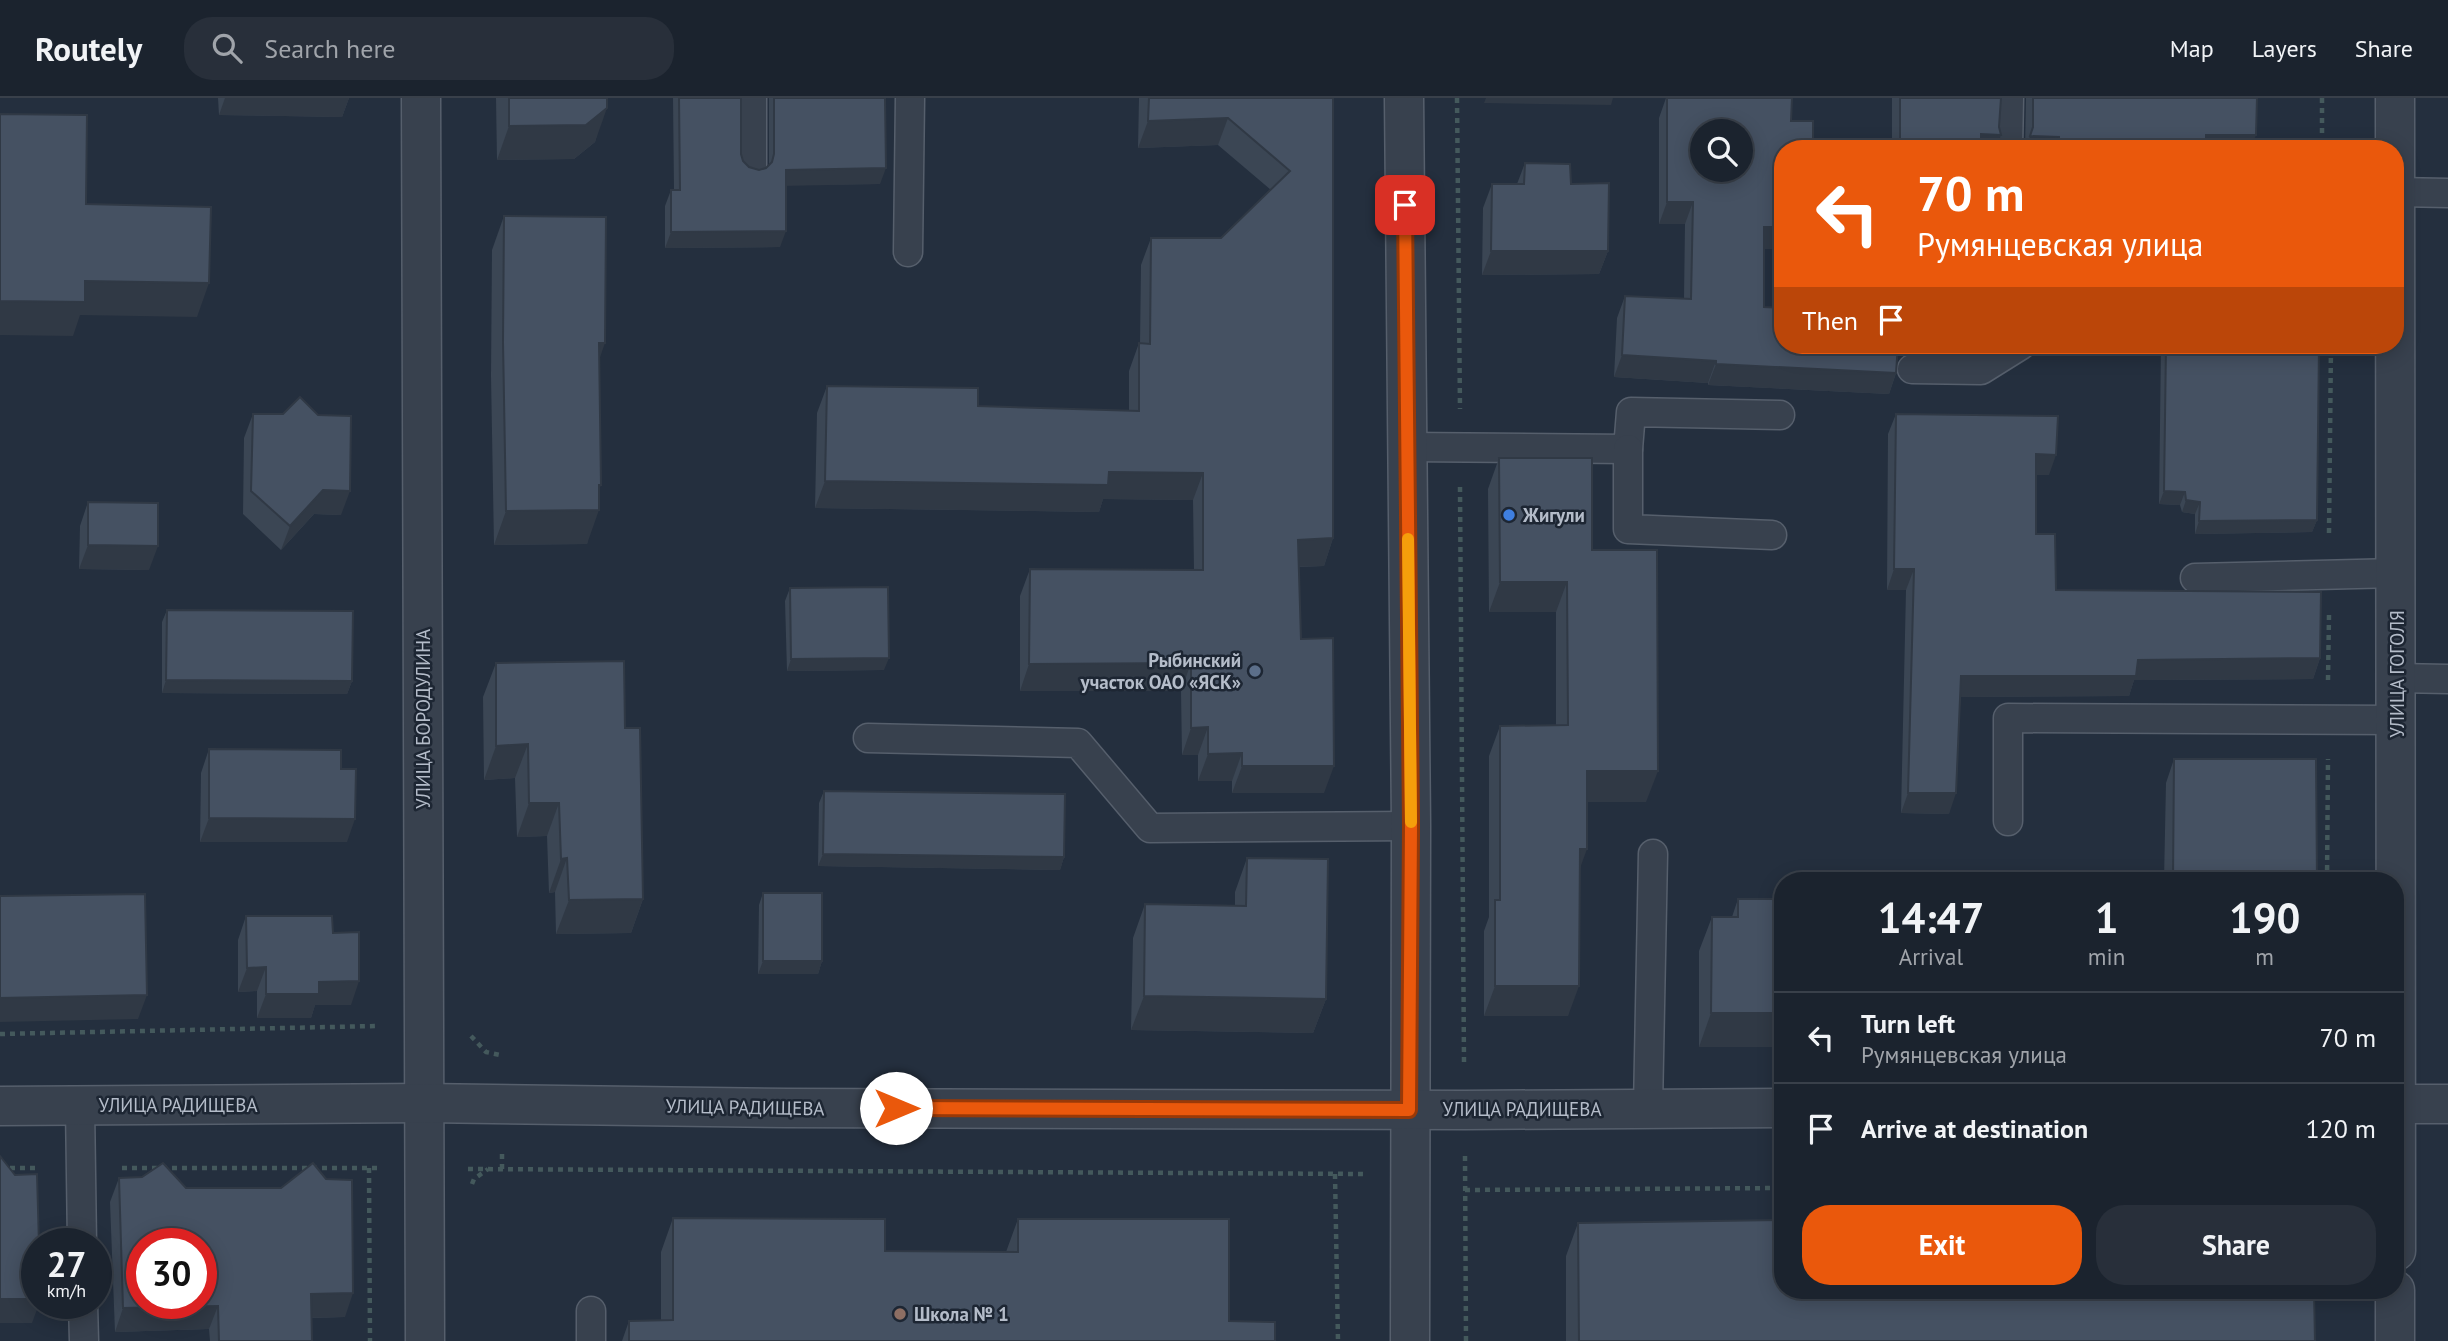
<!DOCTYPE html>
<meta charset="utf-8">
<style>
:root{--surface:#1b232e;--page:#282f3a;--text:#f1f3f6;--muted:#a0a4aa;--line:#39404a;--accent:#ea580c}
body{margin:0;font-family:"PT Sans",sans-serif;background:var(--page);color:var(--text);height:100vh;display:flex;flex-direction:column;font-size:26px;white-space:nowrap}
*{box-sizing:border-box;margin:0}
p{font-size:23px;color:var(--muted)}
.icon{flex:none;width:38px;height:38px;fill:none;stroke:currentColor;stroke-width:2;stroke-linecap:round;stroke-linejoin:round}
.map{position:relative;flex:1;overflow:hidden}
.sheet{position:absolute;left:1774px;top:774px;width:630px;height:427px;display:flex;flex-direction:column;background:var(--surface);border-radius:28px;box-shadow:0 4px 18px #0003,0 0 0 2px var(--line)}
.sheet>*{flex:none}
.guide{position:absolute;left:1774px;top:42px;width:630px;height:214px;border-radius:28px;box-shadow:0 4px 18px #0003,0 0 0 2px var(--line);background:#ea580c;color:#fff;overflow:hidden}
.fabs{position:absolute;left:1690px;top:21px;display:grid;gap:14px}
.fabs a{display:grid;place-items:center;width:63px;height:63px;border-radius:50%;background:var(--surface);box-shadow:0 4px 18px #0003,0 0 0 2px var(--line);font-size:35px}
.speed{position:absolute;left:21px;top:1130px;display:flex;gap:14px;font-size:35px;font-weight:700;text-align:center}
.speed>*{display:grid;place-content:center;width:91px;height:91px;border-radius:50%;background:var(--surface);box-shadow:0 4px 18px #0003,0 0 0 2px var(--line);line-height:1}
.speed small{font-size:18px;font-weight:400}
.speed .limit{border:10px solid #d22;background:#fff;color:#111}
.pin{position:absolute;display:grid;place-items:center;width:60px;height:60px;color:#fff;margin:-30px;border-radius:14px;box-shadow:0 4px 10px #0006}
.me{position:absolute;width:77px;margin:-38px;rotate:90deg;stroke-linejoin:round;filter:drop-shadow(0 0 5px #0008)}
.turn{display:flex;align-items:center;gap:24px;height:147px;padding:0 28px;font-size:32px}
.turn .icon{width:91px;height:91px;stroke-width:2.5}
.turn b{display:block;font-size:49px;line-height:60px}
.then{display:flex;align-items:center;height:66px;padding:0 28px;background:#0003;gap:14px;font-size:26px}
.eta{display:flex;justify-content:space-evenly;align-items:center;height:119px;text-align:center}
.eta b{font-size:42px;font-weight:700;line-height:49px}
.primary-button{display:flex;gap:14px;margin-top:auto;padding:14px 28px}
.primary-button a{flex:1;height:80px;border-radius:28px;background:var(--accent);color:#fff;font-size:28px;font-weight:700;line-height:80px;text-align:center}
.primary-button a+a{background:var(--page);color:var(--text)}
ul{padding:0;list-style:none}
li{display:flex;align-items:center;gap:21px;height:91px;padding:0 28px;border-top:2px solid var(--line)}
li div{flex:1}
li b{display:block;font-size:26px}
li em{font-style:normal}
header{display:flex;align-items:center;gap:42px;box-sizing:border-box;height:98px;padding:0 35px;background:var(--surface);border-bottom:2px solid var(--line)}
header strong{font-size:33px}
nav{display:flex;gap:38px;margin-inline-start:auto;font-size:24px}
.search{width:490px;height:63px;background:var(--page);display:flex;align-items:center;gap:18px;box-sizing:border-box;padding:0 24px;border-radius:28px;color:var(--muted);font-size:26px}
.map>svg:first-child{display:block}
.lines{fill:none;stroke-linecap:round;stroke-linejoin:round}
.service-casing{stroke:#565f6c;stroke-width:31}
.minor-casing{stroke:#565f6c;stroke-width:41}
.path{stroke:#44595c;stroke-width:4.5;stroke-dasharray:5 5;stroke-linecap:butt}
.service{stroke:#38414e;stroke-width:28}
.minor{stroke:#38414e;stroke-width:38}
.wall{fill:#3b4654}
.shaded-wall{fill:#303945}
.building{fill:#455162;stroke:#303945;stroke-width:2;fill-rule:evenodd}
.route-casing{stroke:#983908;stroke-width:18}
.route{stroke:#ea580c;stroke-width:12}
.slow{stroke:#f59e0b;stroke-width:12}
.shop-dot{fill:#3f7fe0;stroke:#1d2633;stroke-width:2.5}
.service-dot{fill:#5c6f8a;stroke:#1d2633;stroke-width:2.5}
.education-dot{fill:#8d6e63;stroke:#1d2633;stroke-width:2.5}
.labels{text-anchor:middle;stroke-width:5;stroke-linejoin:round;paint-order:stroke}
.poi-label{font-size:19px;font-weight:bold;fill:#b4bcc9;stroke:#1d2633;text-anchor:start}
.street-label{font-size:19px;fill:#b4bcc9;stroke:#1d2633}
</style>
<header>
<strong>Routely</strong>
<div class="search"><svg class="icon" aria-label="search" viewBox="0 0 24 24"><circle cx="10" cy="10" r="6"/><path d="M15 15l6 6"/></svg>Search here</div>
<nav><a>Map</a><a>Layers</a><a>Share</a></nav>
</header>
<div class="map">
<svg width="2448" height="1243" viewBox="0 0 2448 1243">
<rect width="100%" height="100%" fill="#242f3e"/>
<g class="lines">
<defs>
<g id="service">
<polyline points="752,0 752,71"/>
<polyline points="2008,51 2009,0"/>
<polyline points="2397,94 2448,95"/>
<polyline points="908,154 910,0"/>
<polyline points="1912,271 1981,272 2021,247"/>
<polyline points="1407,349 1628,351 1631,314 1780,317"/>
<polyline points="1628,351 1628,431 1772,437"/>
<polyline points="2195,480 2397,475"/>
<polyline points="2397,580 2448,581"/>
<polyline points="868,640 1078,645 1150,730 1411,728"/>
<polyline points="2008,723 2008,620 2397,622"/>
<polyline points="80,1007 82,1146"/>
<polyline points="1648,1010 1653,756"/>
<polyline points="83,1206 84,1243"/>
<polyline points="591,1213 591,1243"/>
</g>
<g id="minor">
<polyline points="421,0 425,1243"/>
<polyline points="1404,0 1411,728 1410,1243"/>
<polyline points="2395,0 2396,1153"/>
<polyline points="2396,1006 2448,1006"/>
<polyline points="0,1008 424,1005 787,1010 1465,1012 1783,1010"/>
<polyline points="2395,1243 2395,1192"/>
</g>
</defs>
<use href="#service" class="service-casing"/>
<use href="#minor" class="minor-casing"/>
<g class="path">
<polyline points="1457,0 1460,311"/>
<polyline points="2322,0 2322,51"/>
<polyline points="1460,389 1464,965"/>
<polyline points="2329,435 2331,247"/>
<polyline points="2328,582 2329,517"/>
<polyline points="2327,782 2328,661"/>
<polyline points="0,936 377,928"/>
<polyline points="471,938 486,954 500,957"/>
<polyline points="1465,1058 1466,1243"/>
<polyline points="0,1070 39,1070"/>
<polyline points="122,1070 379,1070"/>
<polyline points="369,1070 370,1243"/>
<polyline points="468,1071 1366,1076"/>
<polyline points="502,1071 502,1051"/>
<polyline points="1335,1076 1338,1243"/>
<polyline points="472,1086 474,1081 488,1071"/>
<polyline points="1465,1092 1783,1090"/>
</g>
<use href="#service" class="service"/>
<use href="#minor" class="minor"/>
</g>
<g class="wall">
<polygon points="218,0 349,0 342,19 219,17"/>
<polygon points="496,0 607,0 595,44 574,61 497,62"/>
<polygon points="673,0 741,0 741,56 743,63 749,69 759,72 766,70 769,67 769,0 885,0 880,86 786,87 780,149 665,150 665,108 671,92 674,92"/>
<polygon points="1139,0 1333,0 1333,440 1324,468 1299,469 1301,541 1324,695 1232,695 1232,683 1198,683 1198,657 1182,657 1181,593 1020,593 1020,498 1030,471 1194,472 1193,402 1103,401 1099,414 815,410 817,315 827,288 978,308 1129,313 1129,273 1139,245 1140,245 1141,167 1151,140 1221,140 1271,92 1218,47 1138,50"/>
<polygon points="1666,0 1792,0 1781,151 1764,151 1764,209 1896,275 1889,296 1708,287 1708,285 1614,279 1617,220 1625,198 1684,200 1685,126 1659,126 1659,20"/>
<polygon points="1892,0 2001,0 1999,29 2001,37 1996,51 1892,51"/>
<polygon points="2026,0 2257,0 2251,51 2025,51"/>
<polygon points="1525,65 1608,153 1599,176 1482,177 1483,110 1492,86 1517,86"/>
<polygon points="504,118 599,262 599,392 587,446 494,447 491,278 492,152"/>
<polygon points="2161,247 2319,247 2317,422 2312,434 2195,436 2195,416 2182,414 2180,407 2159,406"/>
<polygon points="253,316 341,417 314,416 281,452 243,416 244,340"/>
<polygon points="1896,316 2049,377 2036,377 2036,436 2056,492 2320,560 2313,581 2134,582 2129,598 1961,599 1949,716 1901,715 1906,492 1887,492 1888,336"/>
<polygon points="1499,360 1592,452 1646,704 1587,704 1580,772 1568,918 1484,918 1484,833 1489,819 1489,658 1500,628 1556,627 1556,514 1489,514 1488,391"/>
<polygon points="88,404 149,472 79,471 80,428"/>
<polygon points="790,490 884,572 787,573 785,503"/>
<polygon points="167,512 352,583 347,596 162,595 162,524"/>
<polygon points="496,565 625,630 643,801 631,835 556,836 555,794 549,795 547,738 517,739 515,680 484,682 483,599"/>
<polygon points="209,651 341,671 347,744 200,744 201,675"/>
<polygon points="2174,661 2317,782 2164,782 2166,685"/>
<polygon points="824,693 1064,759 1060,772 818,768 819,705"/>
<polygon points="1247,760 1326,901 1313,935 1131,932 1133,840 1145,806 1235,808 1235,794"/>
<polygon points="763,795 822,863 818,876 758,876 759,807"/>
<polygon points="1738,801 1783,801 1783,949 1699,949 1699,853 1712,819 1732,819"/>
<polygon points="246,818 333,835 351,907 315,907 311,920 257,920 257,893 238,894 238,842"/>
<polygon points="119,1080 186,1090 345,1219 312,1220 312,1243 210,1243 209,1231 115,1234 110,1104"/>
<polygon points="673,1120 885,1153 1006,1154 1018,1121 1229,1223 661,1223 661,1154"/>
<polygon points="1578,1125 2315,1243 1566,1243 1566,1158"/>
<polygon points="629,1223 629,1243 622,1243"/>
</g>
<g class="shaded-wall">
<polygon points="225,0 349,0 342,19 219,17"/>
<polygon points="1486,0 1613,0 1611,7 1484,5"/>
<polygon points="607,10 595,44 574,61 497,62 509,28"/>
<polygon points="1228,20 1218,47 1138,50 1148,23"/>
<polygon points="1981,36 2001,37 1996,51 1976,51"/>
<polygon points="2206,37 2256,37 2251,51 2200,51"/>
<polygon points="2030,38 2059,39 2055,51 2025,51"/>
<polygon points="886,70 880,86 780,88 786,72"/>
<polygon points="1667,104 1693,104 1685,126 1659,126"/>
<polygon points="1764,129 1783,129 1783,144 1781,151 1756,151"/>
<polygon points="786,133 780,149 665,150 671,134"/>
<polygon points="1491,153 1608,153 1599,176 1482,177"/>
<polygon points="85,183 209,185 197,219 80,217 73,238 0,237 0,203"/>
<polygon points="599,245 605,245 593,279"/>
<polygon points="1622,257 1716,263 1708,285 1614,279"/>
<polygon points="1716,266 1896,275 1889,296 1708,287"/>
<polygon points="2036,356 2056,357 2049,377 2029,377"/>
<polygon points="1109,374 1203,375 1193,402 1103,401 1099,414 815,410 825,383"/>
<polygon points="599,387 601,387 591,412 599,412 587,446 494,447 506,413"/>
<polygon points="323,392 350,393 341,417 314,416 281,452 290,428"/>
<polygon points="2164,393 2185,394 2180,407 2159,406"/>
<polygon points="2186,402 2200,404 2195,416 2182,414"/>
<polygon points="2317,422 2312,434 2195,436 2199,423"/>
<polygon points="1333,440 1324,468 1288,469 1298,442"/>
<polygon points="88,447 158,448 149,472 79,471"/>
<polygon points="1894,471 1914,471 1906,492 1887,492"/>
<polygon points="1500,484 1567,484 1556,514 1489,514"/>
<polygon points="889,560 884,572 787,573 791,561"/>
<polygon points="2320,560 2313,581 2134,582 2129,598 1954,599 1961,578 2138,562"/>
<polygon points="1191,565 1181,593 1020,593 1029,566"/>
<polygon points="166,582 352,583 347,596 162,595"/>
<polygon points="1208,629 1198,657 1182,657 1191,630"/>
<polygon points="528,646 515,680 484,682 496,648"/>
<polygon points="1242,655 1232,683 1198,683 1208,656"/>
<polygon points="1242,668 1334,668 1324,695 1232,695"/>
<polygon points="1587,673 1658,673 1646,704 1576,704"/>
<polygon points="1908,695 1956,695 1949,716 1901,715"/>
<polygon points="529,705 559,705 547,738 517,739"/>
<polygon points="209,720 355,721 347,744 200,744"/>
<polygon points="1580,751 1587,751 1576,781"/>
<polygon points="823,756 1064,759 1060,772 818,768"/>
<polygon points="567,760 555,794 549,795 561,761"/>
<polygon points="643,801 631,835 556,836 569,802"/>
<polygon points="763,863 822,863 818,876 758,876"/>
<polygon points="266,869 257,893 238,894 247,870"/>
<polygon points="359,883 351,907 315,907 311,920 257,920 266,896 319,884"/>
<polygon points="1495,888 1579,888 1568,918 1484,918"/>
<polygon points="147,897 138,921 0,924 0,900"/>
<polygon points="1144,898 1326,901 1313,935 1131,932"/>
<polygon points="1711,915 1783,915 1783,949 1699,949"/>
<polygon points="353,1195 345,1219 303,1220 311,1196"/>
<polygon points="0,1201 37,1201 37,1206 39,1206 32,1225 0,1225"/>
<polygon points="218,1208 209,1231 115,1234 123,1210"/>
</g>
<g class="building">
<polygon points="509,0 607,0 607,10 586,27 509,28"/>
<polygon points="679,0 741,0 741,56 743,63 749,69 759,72 766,70 772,64 774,56 774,0 885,0 886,70 786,72 786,133 671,134 671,92 680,92"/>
<polygon points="1149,0 1333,0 1333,440 1298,442 1301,541 1333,540 1334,668 1242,668 1242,655 1208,656 1208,629 1191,630 1191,565 1029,566 1030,471 1203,472 1203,375 1109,374 1108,387 825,383 827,288 978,290 978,308 1139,313 1139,245 1150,246 1151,140 1221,140 1290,73 1228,20 1148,23"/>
<path d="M1667 0H1792L1791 23H1813V51H1783V129H1764V209L1783 210V247H1898L1896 275 1716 266V263L1622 257 1625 198 1691 201 1693 104H1667ZM1703 33H1741V72H1703Z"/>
<polygon points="1900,0 2001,0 1999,29 2001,37 1981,36 1981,51 1900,51"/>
<polygon points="2033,0 2257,0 2256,37 2206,37 2206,51 2059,51 2059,39 2030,38 2033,29"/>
<polygon points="0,16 87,17 86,106 211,109 209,185 85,183 85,204 0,203"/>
<polygon points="1525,65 1570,66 1571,86 1609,85 1608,153 1491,153 1492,86 1524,86"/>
<polygon points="504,118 606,119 605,245 599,245 601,387 599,387 599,412 506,413 503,244"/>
<polygon points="2166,247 2319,247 2317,422 2199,423 2200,404 2186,402 2185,394 2164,393"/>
<polygon points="300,299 318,317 351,318 350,393 323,392 290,428 251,393 253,316 283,316"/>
<polygon points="1896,316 2058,318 2056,357 2036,356 2036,436 2055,436 2056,492 2321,494 2320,560 2138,562 2136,578 1961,578 1956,695 1908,695 1914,471 1894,471"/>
<polygon points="1499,360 1592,360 1592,452 1657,452 1658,673 1587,673 1587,751 1580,751 1579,888 1495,888 1495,802 1500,802 1500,628 1568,627 1567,484 1500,484"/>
<polygon points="88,404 158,405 158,448 88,447"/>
<polygon points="888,489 889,560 791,561 790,490"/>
<polygon points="167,512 353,513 352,583 166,582"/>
<polygon points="624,563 625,630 640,630 643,801 569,802 567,760 561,761 559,705 529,705 528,646 496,648 496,565"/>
<polygon points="209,651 341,652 341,671 356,671 355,721 209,720"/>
<polygon points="2174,661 2316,661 2317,782 2173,782"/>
<polygon points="824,693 1065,696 1064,759 823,756"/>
<polygon points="1247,760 1328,761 1326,901 1144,898 1145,806 1246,808"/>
<rect x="763" y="795" width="59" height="68"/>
<polygon points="145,796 147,897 0,900 0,798"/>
<polygon points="1738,801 1783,801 1783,915 1711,915 1712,819 1738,819"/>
<polygon points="246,818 332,818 333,835 359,834 359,883 319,884 319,896 266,896 266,869 247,870"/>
<polygon points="0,1058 15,1077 37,1076 39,1146 37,1146 37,1201 0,1201"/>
<path d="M163 1065 186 1090H281L313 1065 326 1081 352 1082 353 1195 311 1196 312 1243H219L218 1208 123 1210 119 1080 142 1079ZM142 1146H201V1206H142Z"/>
<polygon points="673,1120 885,1121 885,1153 1018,1154 1018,1121 1229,1121 1229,1223 1275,1224 1275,1243 629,1243 629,1223 673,1222"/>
<polygon points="1783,1122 1783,1192 2314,1192 2315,1243 1579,1243 1578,1125"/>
</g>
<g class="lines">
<defs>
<polyline id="route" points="896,1010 1409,1012 1411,728 1405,107"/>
</defs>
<use href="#route" class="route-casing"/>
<use href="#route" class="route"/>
<polyline class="slow" points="1408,441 1411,724"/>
</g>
<circle class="shop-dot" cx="1509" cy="417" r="7"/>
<circle class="service-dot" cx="1255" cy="573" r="7"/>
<circle class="education-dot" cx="900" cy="1216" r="7"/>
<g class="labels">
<g class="poi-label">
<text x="1523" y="424">Жигули</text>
<text x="1241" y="569" text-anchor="end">Рыбинский<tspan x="1241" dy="22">участок ОАО «ЯСК»</tspan></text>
<text x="914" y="1223">Школа № 1</text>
</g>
<g class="street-label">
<text transform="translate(2397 576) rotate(-90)" y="7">УЛИЦА ГОГОЛЯ</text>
<text transform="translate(423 621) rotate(-90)" y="7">УЛИЦА БОРОДУЛИНА</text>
<text x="178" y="1014">УЛИЦА РАДИЩЕВА</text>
<text transform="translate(745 1009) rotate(1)" y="7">УЛИЦА РАДИЩЕВА</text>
<text x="1522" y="1018">УЛИЦА РАДИЩЕВА</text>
</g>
</g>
</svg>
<div class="fabs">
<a><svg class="icon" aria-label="search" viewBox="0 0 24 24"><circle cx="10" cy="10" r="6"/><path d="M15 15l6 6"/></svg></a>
</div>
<div class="speed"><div>27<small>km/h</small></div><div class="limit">30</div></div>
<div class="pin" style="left:1405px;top:107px;background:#d93025"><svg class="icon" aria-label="arrive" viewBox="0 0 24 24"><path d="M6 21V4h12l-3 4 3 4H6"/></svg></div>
<svg class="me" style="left:896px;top:1010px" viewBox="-20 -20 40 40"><circle r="19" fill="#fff"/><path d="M0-13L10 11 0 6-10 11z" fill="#ea580c"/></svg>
<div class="guide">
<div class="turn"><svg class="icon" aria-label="left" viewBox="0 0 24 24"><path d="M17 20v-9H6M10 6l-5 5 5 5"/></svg><div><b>70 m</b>Румянцевская улица</div></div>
<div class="then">Then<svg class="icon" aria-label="arrive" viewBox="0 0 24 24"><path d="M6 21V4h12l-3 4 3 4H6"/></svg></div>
</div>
<section class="sheet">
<div class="eta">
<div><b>14:47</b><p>Arrival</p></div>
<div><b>1</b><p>min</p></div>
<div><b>190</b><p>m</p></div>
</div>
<ul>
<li><svg class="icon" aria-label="left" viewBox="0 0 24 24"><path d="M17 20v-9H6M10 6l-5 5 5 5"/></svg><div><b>Turn left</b><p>Румянцевская улица</p></div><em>70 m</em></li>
<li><svg class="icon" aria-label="arrive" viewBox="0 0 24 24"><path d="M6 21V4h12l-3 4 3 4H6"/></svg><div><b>Arrive at destination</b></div><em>120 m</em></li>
</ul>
<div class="primary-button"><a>Exit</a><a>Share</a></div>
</section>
</div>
